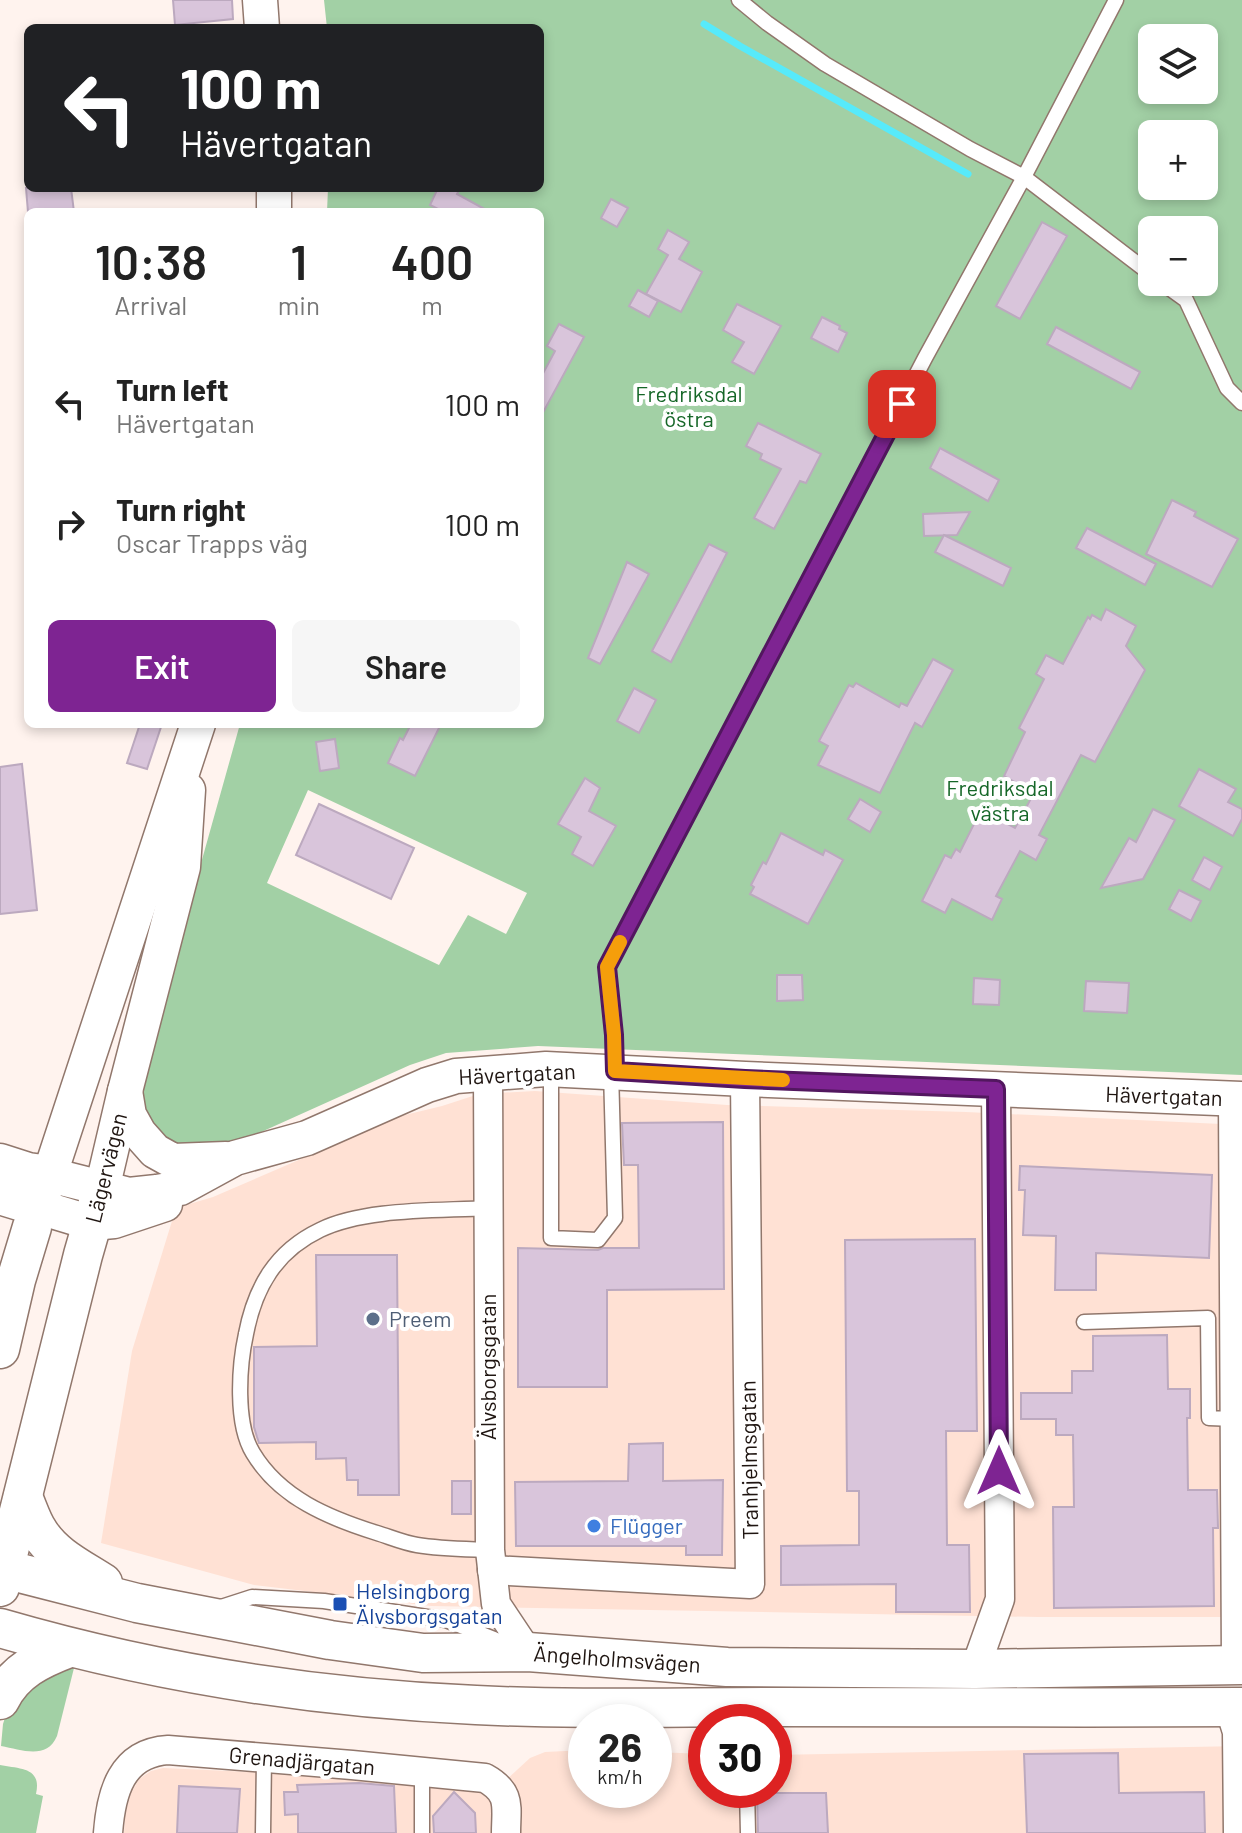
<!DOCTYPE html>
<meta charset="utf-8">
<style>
:root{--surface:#fff;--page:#f6f6f6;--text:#222;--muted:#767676;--accent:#7e2492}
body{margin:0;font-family:Barlow,sans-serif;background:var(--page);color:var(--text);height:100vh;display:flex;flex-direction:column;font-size:30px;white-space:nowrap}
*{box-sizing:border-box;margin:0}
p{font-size:26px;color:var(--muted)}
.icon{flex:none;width:44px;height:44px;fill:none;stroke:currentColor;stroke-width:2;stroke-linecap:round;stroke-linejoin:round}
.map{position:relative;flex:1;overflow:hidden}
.panel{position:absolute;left:24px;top:208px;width:520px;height:520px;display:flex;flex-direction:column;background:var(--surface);border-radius:12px;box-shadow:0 4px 12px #0003}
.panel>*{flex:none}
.top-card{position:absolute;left:24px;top:24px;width:520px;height:168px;border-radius:12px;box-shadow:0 4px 12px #0003;background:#202124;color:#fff;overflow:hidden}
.controls{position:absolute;left:1138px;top:24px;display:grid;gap:16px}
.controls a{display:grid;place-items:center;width:80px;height:80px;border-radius:12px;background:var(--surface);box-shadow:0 4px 12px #0003;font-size:40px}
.speed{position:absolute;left:568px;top:1704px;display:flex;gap:16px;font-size:40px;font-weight:700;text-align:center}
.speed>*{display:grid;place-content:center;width:104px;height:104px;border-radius:50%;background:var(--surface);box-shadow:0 4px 12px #0003;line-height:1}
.speed small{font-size:20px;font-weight:400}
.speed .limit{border:12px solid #d22;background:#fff;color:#111}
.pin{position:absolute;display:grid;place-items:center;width:68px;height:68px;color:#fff;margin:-34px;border-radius:16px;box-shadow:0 4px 12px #0006}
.me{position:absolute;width:88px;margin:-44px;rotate:0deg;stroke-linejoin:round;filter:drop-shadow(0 0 6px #0008)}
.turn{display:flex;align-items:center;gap:28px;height:168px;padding:0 24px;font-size:36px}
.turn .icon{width:104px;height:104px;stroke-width:2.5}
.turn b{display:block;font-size:56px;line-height:68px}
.eta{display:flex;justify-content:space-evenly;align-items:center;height:136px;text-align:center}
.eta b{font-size:48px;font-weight:600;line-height:56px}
.primary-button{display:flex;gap:16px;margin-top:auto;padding:16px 24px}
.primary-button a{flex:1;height:92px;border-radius:12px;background:var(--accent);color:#fff;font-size:32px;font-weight:600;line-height:92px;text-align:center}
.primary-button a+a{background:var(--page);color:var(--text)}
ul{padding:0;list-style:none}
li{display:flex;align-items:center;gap:24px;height:120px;padding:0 24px}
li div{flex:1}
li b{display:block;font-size:30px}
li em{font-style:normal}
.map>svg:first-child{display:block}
.built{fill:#ffe1d4}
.green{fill:#a2d0a5;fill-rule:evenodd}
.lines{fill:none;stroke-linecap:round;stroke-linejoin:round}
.stream{stroke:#57eafa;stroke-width:7}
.building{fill:#d9c5db;stroke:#bca9bf;stroke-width:2}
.service-casing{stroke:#91776c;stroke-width:17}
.minor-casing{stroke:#91776c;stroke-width:31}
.tertiary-casing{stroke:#91776c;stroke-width:37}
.secondary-casing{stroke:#91776c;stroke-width:41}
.service{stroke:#fff;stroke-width:14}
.minor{stroke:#fff;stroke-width:28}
.tertiary{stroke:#fff;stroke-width:34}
.secondary{stroke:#fff;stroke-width:38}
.route-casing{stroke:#52175f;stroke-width:20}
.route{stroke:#7e2492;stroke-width:14}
.slow{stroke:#f59e0b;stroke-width:14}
.service-dot{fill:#5c6f8a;stroke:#fff;stroke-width:3}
.shop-dot{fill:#3f7fe0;stroke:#fff;stroke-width:3}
.transit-dot{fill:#1a4fb4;stroke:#fff;stroke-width:3}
.labels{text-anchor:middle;stroke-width:8;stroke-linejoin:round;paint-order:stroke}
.park-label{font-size:22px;fill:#166728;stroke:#fff}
.street-label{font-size:22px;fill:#1f1511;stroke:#fff}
.service-label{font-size:22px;fill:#4e5e75;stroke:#fff;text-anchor:start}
.shop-label{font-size:22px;fill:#366cbe;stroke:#fff;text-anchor:start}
.transit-label{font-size:22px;fill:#164399;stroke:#fff;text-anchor:start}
</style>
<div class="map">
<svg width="1242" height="1833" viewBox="0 0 1242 1833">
<rect width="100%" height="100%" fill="#fff3ee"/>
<g class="built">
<polygon points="535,1091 727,1105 966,1112 1242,1125 1242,1617 1038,1617 431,1606 254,1585 101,1543 132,1351 176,1208 213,1197 301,1159 376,1122 442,1106 479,1094"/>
<polygon points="1242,1746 1242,1833 124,1833 125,1815 131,1793 139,1779 151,1771 163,1768 470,1782 494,1791 530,1758 545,1752 586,1750 586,1790 654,1790 654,1752 706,1754 706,1790 774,1790 774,1755"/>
</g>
<g class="green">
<path d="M324 0H1242V1075L538 1046 446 1053 410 1065 228 1147 173 1149 141 1108 142 1086 149 1049 240 724H540V212H327L328 188H540V28H327ZM1152 38H1204V90H1152ZM1152 134H1204V186H1152ZM1152 230H1204V282H1152ZM308 790 527 893 506 934 468 915 439 965 267 883Z"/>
<path d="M56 1668H74L57 1736C47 1760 22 1750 1 1746L3 1724 10 1702Z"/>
<path d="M0 1765C20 1769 42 1767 36 1794L43 1796 36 1833H0Z"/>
</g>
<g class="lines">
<polyline class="stream" points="704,24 740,46 968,174"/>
</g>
<g class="building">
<polygon points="173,0 232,0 233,19 175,25"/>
<polygon points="26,188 71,188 74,212 28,212"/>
<polygon points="438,188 460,188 457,194 490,212 444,212 430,205"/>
<polygon points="611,199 628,208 617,227 601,218"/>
<polygon points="1042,222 1067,236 1020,319 996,306"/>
<polygon points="668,230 689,242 679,259 702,272 681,312 646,294 668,255 658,249"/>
<polygon points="638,290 658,301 649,317 629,306"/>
<polygon points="737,304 781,326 754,374 732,362 744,342 723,330"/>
<polygon points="822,317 840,326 839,329 847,333 838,352 811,338"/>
<polygon points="559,324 584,337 540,418 540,379 555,351 547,346"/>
<polygon points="1056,327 1140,372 1131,389 1047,344"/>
<polygon points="758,423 821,454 806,483 800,481 774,529 754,518 781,469 760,459 762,454 746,446"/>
<polygon points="940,448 999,480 988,501 930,468"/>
<polygon points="1172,500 1196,512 1194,516 1238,539 1212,587 1146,554"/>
<polygon points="970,512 957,535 924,536 923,514"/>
<polygon points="1087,528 1156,564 1145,585 1076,548"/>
<polygon points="944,535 1011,568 1003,586 935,552"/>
<polygon points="709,544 727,553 671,662 652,651"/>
<polygon points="627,562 649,574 600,664 588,658"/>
<polygon points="1106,609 1136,626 1126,646 1145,670 1095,762 1081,755 1039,835 1047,839 1036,860 1020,851 996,896 1002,899 992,920 952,899 945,913 922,901 945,855 951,858 956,849 960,852 981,810 1015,828 1034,793 1004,776 1025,732 1019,728 1044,679 1036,674 1046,655 1063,664 1088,617 1090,619 1092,615 1101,620"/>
<polygon points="933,659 953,670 922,727 915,723 880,793 818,765 828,746 819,741 849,685 853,687 856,683 899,707 901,703 907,706"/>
<polygon points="634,688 656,700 639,733 617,721"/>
<polygon points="140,724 162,724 147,769 127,763"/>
<polygon points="411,724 441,724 415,776 388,763 400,738 403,740"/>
<polygon points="335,739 339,768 320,771 316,742"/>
<polygon points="22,764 37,910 0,914 0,767"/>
<polygon points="1199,769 1236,789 1228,802 1242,809 1242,819 1233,836 1179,806"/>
<polygon points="585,778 600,788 589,811 616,826 593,866 572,854 581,837 558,824"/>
<polygon points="860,799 881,812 870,832 848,819"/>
<polygon points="319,804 414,848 391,899 296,855"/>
<polygon points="1153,809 1175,820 1143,879 1101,888 1129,838 1136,842"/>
<polygon points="781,833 823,855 825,850 843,860 808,924 750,894 754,887 751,885 763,862 766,864"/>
<polygon points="1204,857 1222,867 1210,890 1192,880"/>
<polygon points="1179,890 1201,901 1191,921 1169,909"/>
<polygon points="777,975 802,975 803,1000 777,1001"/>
<polygon points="974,978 1000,980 999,1005 973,1004"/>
<polygon points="1086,981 1129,983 1127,1013 1084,1011"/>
<polygon points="723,1122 724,1289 607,1290 607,1387 518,1387 518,1248 598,1250 603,1248 639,1248 638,1165 624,1165 622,1123"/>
<polygon points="1020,1166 1212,1175 1209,1258 1096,1253 1096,1290 1055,1290 1056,1236 1023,1235 1025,1190 1019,1190"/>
<polygon points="975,1239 977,1431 946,1431 947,1545 969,1545 970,1612 896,1612 896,1584 781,1585 781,1546 859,1545 859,1491 847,1491 845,1240"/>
<polygon points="316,1255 397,1255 399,1495 358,1495 358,1480 347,1480 346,1458 316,1459 316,1442 259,1443 257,1437 254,1427 254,1347 317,1346"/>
<polygon points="1167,1335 1168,1389 1190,1389 1190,1418 1187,1418 1188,1490 1217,1490 1218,1528 1213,1528 1214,1606 1054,1608 1053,1507 1074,1507 1073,1435 1056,1435 1056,1419 1021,1419 1021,1393 1072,1393 1072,1371 1093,1371 1093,1336"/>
<polygon points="663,1443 663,1481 723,1480 722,1555 686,1555 686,1546 516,1546 515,1482 628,1481 629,1444"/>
<rect x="452" y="1481" width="19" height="33"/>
<polygon points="1118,1753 1119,1793 1204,1792 1205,1833 1027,1833 1024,1754"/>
<polygon points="359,1783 394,1786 396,1833 298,1833 298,1814 285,1815 284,1792 298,1792 297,1785"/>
<polygon points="179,1786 240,1789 237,1833 177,1833"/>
<polygon points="454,1792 475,1813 476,1833 434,1833 433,1816"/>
<polygon points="757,1793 826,1793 828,1833 758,1833"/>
</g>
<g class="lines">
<defs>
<g id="service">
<polyline points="739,0 767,23 825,64 970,149 1024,177 1152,275"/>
<polyline points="1161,282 1186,300 1227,388 1242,403"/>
<polyline points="551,1069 551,1238 598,1240 615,1218 611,1071"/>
<polyline points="615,1071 614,1035 607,967 925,358 1024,177 1116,0"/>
<path d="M487 1208C438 1211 364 1208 320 1230 276 1251 255 1287 246 1334 239 1366 235 1424 253 1453 280 1498 329 1518 377 1533 390 1537 404 1543 417 1545 441 1549 466 1549 490 1550"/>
<polyline points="1084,1322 1208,1318 1209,1418 1235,1419"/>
<polyline points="218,1608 252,1597 324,1601 446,1620 494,1639"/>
<polyline points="747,1790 748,1833"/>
<polyline points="263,1833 264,1758"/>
<polyline points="422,1833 422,1771"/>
</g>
<g id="minor">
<polyline points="488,1073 490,1550 496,1604 528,1652"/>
<polyline points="1233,1099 1236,1665"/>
<polyline points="492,1570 750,1584 745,1079"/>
<polyline points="975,1669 1000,1599 996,1089"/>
<polyline points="1221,1707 1232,1716 1237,1732 1238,1833"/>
<path d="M108 1833C111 1793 121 1753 168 1750L352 1765 485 1778C512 1793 506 1807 506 1833"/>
</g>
<g id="tertiary">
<polyline points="260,0 262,28"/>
<polyline points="274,188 274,212"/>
<polyline points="125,1091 129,1115 139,1133 155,1151 173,1161 226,1159"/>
<polyline points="50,1175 129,1195 157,1192 180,1188 235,1158 307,1138 427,1085 456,1076 546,1069 745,1079 1242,1099"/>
<polyline points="102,1189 125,1091 183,867 188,790"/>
<polyline points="43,1195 198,724"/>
<polyline points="39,1207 92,1223 114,1221 165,1204"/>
</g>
<g id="secondary">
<polyline points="0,1163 28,1172 50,1175"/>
<polyline points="0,1195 39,1207"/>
<polyline points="0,1349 16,1280 32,1227"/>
<path d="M23 1497C28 1508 32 1522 39 1532 54 1556 80 1568 103 1583"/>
<polyline points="0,1568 137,1603 330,1640 423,1653 528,1652 727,1667 975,1669 1242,1665"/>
<polyline points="0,1587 83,1255 102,1189"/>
<path d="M0 1628C155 1673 315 1698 476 1705 574 1710 673 1707 771 1707 928 1707 1085 1708 1242 1707"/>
<path d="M0 1700C14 1671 40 1659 69 1648"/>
</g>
</defs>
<use href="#service" class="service-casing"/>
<use href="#minor" class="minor-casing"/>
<use href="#tertiary" class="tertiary-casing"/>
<use href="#secondary" class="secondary-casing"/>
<use href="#service" class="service"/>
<use href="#minor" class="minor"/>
<use href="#tertiary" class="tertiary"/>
<use href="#secondary" class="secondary"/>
</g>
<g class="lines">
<defs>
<polyline id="route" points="902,404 607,967 614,1035 615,1071 745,1079 996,1089 999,1471"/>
</defs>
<use href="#route" class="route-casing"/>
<use href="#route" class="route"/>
<polyline class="slow" points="620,942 607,967 614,1035 615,1071 783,1080"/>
</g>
<circle class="service-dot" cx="373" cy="1319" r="8"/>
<circle class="shop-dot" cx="594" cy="1526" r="8"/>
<rect class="transit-dot" x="332" y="1596" width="16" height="16" rx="4"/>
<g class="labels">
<g class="park-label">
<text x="689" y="402">Fredriksdal<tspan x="689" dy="25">östra</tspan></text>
<text x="1000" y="796">Fredriksdal<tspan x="1000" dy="25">västra</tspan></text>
</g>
<g class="street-label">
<text transform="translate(517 1074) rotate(-3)" y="8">Hävertgatan</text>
<text transform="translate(1164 1096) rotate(2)" y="8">Hävertgatan</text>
<text transform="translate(106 1168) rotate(-76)" y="8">Lägervägen</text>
<text transform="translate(488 1367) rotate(-90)" y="8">Älvsborgsgatan</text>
<text transform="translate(749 1460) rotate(-91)" y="8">Tranhjelmsgatan</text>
<text transform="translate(617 1659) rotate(4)" y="8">Ängelholmsvägen</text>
<text transform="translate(302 1761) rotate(5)" y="8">Grenadjärgatan</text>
</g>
<g class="service-label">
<text x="389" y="1327">Preem</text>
</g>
<g class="shop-label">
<text x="610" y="1534">Flügger</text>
</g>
<g class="transit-label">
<text x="356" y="1599">Helsingborg<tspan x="356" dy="25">Älvsborgsgatan</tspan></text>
</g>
</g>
</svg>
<div class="controls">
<a><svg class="icon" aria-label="layers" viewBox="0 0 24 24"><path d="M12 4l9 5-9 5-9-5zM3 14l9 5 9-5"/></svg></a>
<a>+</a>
<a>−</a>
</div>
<div class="speed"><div>26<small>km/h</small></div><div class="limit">30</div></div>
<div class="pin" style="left:902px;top:404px;background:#d93025"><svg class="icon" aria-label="arrive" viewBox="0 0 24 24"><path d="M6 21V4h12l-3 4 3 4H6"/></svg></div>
<svg class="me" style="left:999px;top:1471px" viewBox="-20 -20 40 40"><path d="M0-17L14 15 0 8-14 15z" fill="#7e2492" stroke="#fff" stroke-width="4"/></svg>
<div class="top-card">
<div class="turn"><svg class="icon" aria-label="left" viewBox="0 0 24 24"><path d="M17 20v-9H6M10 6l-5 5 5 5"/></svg><div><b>100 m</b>Hävertgatan</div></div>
</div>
<section class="panel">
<div class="eta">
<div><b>10:38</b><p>Arrival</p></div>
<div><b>1</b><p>min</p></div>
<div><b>400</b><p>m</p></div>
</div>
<ul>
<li><svg class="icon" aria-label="left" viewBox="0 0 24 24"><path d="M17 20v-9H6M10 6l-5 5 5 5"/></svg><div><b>Turn left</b><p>Hävertgatan</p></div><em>100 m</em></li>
<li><svg class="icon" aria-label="right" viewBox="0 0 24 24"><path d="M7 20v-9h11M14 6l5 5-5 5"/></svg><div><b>Turn right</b><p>Oscar Trapps väg</p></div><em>100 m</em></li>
</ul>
<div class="primary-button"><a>Exit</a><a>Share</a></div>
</section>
</div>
